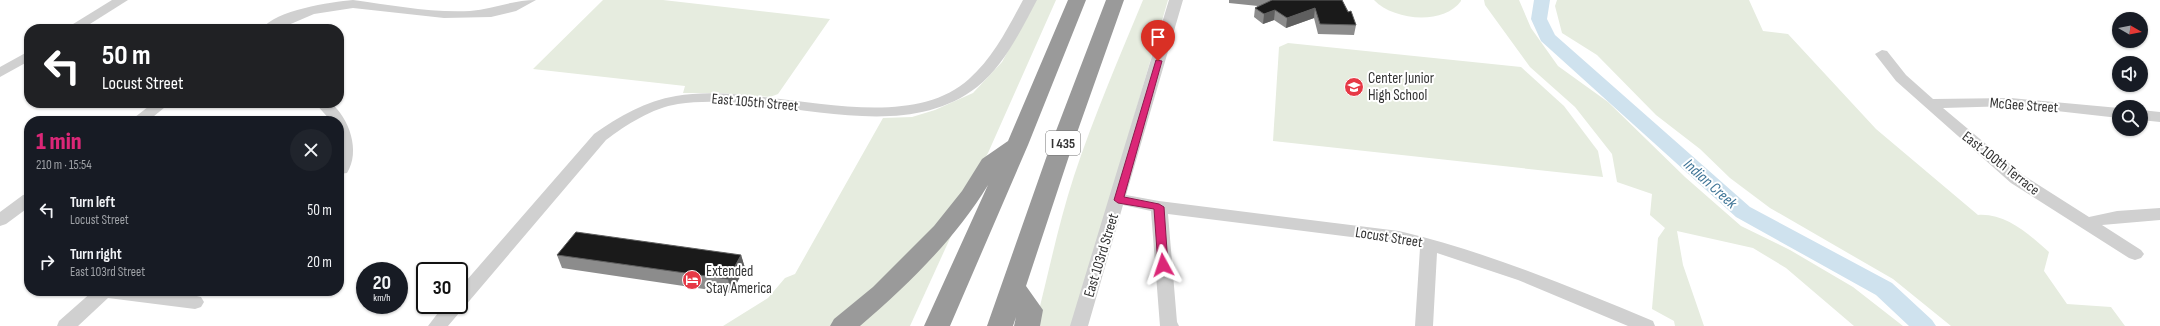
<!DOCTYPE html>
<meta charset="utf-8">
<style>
:root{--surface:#171b24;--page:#20242c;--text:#f1f3f6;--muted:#9ea1a6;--accent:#db2777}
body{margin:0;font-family:"Sofia Sans Condensed",sans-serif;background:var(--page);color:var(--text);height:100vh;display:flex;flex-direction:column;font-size:15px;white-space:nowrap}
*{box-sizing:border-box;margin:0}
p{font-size:13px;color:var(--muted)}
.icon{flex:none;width:22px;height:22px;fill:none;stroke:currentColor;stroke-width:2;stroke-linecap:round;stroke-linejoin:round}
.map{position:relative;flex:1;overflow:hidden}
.details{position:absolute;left:24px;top:116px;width:320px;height:180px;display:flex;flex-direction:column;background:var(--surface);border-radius:16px;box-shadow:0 1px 3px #0004}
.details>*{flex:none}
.banner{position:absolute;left:24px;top:24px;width:320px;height:84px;border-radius:16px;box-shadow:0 1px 3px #0004;background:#202124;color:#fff;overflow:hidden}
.needle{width:26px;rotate:99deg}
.tools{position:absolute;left:2112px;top:12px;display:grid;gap:8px}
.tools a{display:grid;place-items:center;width:36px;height:36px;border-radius:50%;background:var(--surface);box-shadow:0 1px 3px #0004;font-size:20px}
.speed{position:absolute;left:356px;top:262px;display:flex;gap:8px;font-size:20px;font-weight:700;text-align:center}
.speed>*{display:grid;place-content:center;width:52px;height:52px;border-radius:50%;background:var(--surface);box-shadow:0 1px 3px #0004;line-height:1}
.speed small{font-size:10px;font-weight:400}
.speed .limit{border:2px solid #111;border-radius:6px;background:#fff;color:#111}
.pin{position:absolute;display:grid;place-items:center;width:34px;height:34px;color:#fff;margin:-41px -17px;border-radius:50% 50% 50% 0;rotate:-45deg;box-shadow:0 0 4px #0007}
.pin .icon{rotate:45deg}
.me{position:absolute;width:44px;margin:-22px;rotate:355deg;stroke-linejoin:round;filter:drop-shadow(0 0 3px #0008)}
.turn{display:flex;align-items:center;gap:14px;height:84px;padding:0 12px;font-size:18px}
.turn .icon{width:52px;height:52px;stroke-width:2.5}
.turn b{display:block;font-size:28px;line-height:34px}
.round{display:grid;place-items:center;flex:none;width:42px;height:42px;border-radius:21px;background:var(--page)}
.headline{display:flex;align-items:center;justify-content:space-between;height:68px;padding:0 12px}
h1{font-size:24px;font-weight:800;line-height:30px;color:var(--accent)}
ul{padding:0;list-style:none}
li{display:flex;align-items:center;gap:12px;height:52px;padding:0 12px}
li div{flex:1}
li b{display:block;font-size:15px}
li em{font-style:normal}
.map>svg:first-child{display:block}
.green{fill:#e6ecdf}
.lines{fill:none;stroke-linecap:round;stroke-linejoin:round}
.river{fill:#cfe2ee;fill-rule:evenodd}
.minor{fill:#d0d0d0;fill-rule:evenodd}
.highway{fill:#9a9a9a;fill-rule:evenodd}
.wall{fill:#8c8c8c}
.shaded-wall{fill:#5f5f5f}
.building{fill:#1a1a1a;stroke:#5f5f5f}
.route{fill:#db2777;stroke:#8e194d}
.labels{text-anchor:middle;stroke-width:4;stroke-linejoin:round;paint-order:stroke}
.shield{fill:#fff;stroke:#707070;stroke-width:1}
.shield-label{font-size:14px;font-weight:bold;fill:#333}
.poi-label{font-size:15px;fill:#333;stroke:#fff;text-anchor:start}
.street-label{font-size:15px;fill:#333;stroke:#fff}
.water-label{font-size:16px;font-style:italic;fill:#3f7597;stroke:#fff}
</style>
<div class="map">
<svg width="2160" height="326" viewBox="0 0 2160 326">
<rect width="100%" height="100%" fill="#fff"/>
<g class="green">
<polygon points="603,0 663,0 830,19 778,94 770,97 720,93 683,93 685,86 533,69"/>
<path d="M1036 0H1056L988 153C950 221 889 272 834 326H723L768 298 785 278 795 274 883 118 912 117 935 110 973 93 1002 62Z"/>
<path d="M1143 0H1168L1073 326H1035C1048 276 1058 225 1074 176 1094 116 1119 58 1143 0Z"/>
<path d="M1374 0H1461V1C1444 25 1394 21 1374 0Z"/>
<polygon points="1484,0 1519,0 1531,28 1558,66 1608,102 1685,177 1741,226 1790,250 1853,287 1903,326 1854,326 1786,268 1753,248 1677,231 1683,265 1704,326 1675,326 1674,321 1652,309 1658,238 1665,228 1650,215 1652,194 1617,182 1612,154 1575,107 1530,67 1485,5"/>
<path d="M1557 0H1749L1763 31 1788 34 1876 129 1978 215C2006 213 2030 235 2049 252L2044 271 2067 304 2111 307 2125 326H1951L1893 279 1770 208 1730 178 1700 149 1656 115 1597 55 1562 33 1555 6Z"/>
<polygon points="1288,43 1521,67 1564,106 1598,151 1603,177 1273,141 1279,47"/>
<polygon points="957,223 910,326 854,326"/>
</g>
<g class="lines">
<polygon class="river" points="1534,0 1550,0 1547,19 1555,35 1750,207 1892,283 1932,320 1936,326 1909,326 1876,295 1736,217 1541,41 1531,19"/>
<g class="minor">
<polygon points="112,0 128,0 82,29 65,29"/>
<path d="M353 0C391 5 431 13 470 11 493 9 513 0 536 0L516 11 491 17 444 18 353 8 314 14 279 29H262C275 10 331 2 353 0Z"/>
<path d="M1023 0H1037C1021 30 1004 66 977 87 896 150 772 90 678 104 652 108 626 125 606 140L448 326H428L444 305H459V289L594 134C619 116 646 101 676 96 762 80 900 141 969 79 993 58 1008 28 1023 0Z"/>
<path d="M1169 0H1183L1126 195 1159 201 1399 231C1487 252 1569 286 1653 321L1655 326H1628L1518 280 1437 253 1433 326H1415L1420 248 1399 243 1168 214 1177 322 1179 326H1160L1151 211 1123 205 1088 326H1070Z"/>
<polygon points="1882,50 1887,51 1906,75 1933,99 2011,98 2119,108 2119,118 2011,106 1943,108 2023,175 2089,217 2117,211 2160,208 2160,220 2102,225 2141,250 2144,254 2141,258 2135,260 2129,258 2011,183 1896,81 1875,54"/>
<polygon points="29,51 29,61 0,77 0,67"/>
<polygon points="153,103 170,103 148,121 130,121"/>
<path d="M315 103H331C349 118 361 151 347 173L339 174V121H331Z"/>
<polygon points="2141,110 2160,112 2160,122 2141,120"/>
<polygon points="29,194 29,207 6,224 0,226 0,212 23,195"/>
<path d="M93 291C128 291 167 287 201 297L204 302 201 307 195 309 108 298 78 326H57L59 321Z"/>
</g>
<g class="highway">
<path d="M1068 0H1086L1028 145 950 326H924L988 185C955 239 908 285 860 326H830L834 319 873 287 934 226 962 191 982 159 1008 141Z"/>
<polygon points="1106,0 1124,0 1073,144 1026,286 1043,310 1040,326 1014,326 1016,317 1013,326 987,326 1051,144"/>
</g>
</g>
<g class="wall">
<polygon points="1229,0 1342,0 1356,25 1354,35 1318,34 1314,18 1286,28 1274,20 1263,24 1254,17 1255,8 1258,6 1229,3"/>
<polygon points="557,255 741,255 745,268 731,293 562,268"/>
</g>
<g class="shaded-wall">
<polygon points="1315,8 1314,18 1286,28 1287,18"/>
<polygon points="1275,10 1274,20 1263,24 1264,14"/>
<polygon points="741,255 745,268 731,293 728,279"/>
</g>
<g class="building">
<polygon points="1272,0 1342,0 1348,12 1351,11 1356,25 1320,24 1315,8 1287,18 1275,10 1264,14 1255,8"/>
<polygon points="576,232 741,255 728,279 557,255"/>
</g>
<polygon class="route" points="1156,60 1162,61 1124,197 1159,204 1164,207 1168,265 1163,268 1158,265 1154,209 1118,203 1114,200"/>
<defs>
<symbol id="school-disc" viewBox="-11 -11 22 22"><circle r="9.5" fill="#e63946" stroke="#fff"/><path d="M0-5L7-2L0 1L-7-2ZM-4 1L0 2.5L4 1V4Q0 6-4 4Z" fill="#fff"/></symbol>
<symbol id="hotel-disc" viewBox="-11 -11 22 22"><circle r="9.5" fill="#e63946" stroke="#fff"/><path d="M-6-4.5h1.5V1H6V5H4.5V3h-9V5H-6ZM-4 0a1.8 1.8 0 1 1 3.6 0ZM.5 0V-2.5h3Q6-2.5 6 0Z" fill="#fff"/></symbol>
</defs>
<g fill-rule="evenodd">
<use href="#school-disc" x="1343" y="76" width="22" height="22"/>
<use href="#hotel-disc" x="681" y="269" width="22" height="22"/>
</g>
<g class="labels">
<rect class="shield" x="1046" y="131" width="34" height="24" rx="3"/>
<g class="shield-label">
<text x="1063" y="148">I 435</text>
</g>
<g class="poi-label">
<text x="1368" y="83">Center Junior<tspan x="1368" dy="17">High School</tspan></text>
<text x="706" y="276">Extended<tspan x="706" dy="17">Stay America</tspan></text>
</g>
<g class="street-label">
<text transform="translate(755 102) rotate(5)" y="5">East 105th Street</text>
<text transform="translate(2024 105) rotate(4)" y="5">McGee Street</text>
<text transform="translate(2001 163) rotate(38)" y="5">East 100th Terrace</text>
<text transform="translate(1389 237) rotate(9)" y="5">Locust Street</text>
<text transform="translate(1101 255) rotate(-73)" y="5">East 103rd Street</text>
</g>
<g class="water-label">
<text transform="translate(1711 183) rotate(42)" y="6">Indian Creek</text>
</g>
</g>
</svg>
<div class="tools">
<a><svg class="needle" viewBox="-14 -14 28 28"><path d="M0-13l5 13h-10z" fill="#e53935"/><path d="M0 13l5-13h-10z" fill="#9ea1a6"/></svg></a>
<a><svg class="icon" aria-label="sound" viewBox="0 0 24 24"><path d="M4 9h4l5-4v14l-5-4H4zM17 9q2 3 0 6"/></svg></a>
<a><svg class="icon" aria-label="search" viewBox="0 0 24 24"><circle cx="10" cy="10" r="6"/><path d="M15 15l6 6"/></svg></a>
</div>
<div class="speed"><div>20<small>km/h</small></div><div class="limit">30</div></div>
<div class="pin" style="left:1158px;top:61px;background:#d93025"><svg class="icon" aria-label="arrive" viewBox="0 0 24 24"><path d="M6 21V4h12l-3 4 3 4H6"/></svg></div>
<svg class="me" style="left:1163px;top:265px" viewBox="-20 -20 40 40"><path d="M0-17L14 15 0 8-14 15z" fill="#db2777" stroke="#fff" stroke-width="4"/></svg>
<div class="banner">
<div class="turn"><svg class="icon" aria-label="left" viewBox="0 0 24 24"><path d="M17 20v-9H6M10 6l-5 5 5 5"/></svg><div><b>50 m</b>Locust Street</div></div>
</div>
<section class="details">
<div class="headline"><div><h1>1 min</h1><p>210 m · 15:54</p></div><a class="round"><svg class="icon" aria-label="close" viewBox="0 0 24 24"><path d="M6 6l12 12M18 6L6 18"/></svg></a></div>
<ul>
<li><svg class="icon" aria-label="left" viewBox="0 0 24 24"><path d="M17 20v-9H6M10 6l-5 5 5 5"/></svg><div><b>Turn left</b><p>Locust Street</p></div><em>50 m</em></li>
<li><svg class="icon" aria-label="right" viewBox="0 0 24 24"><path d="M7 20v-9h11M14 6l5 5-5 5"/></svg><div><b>Turn right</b><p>East 103rd Street</p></div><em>20 m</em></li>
</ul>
</section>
</div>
